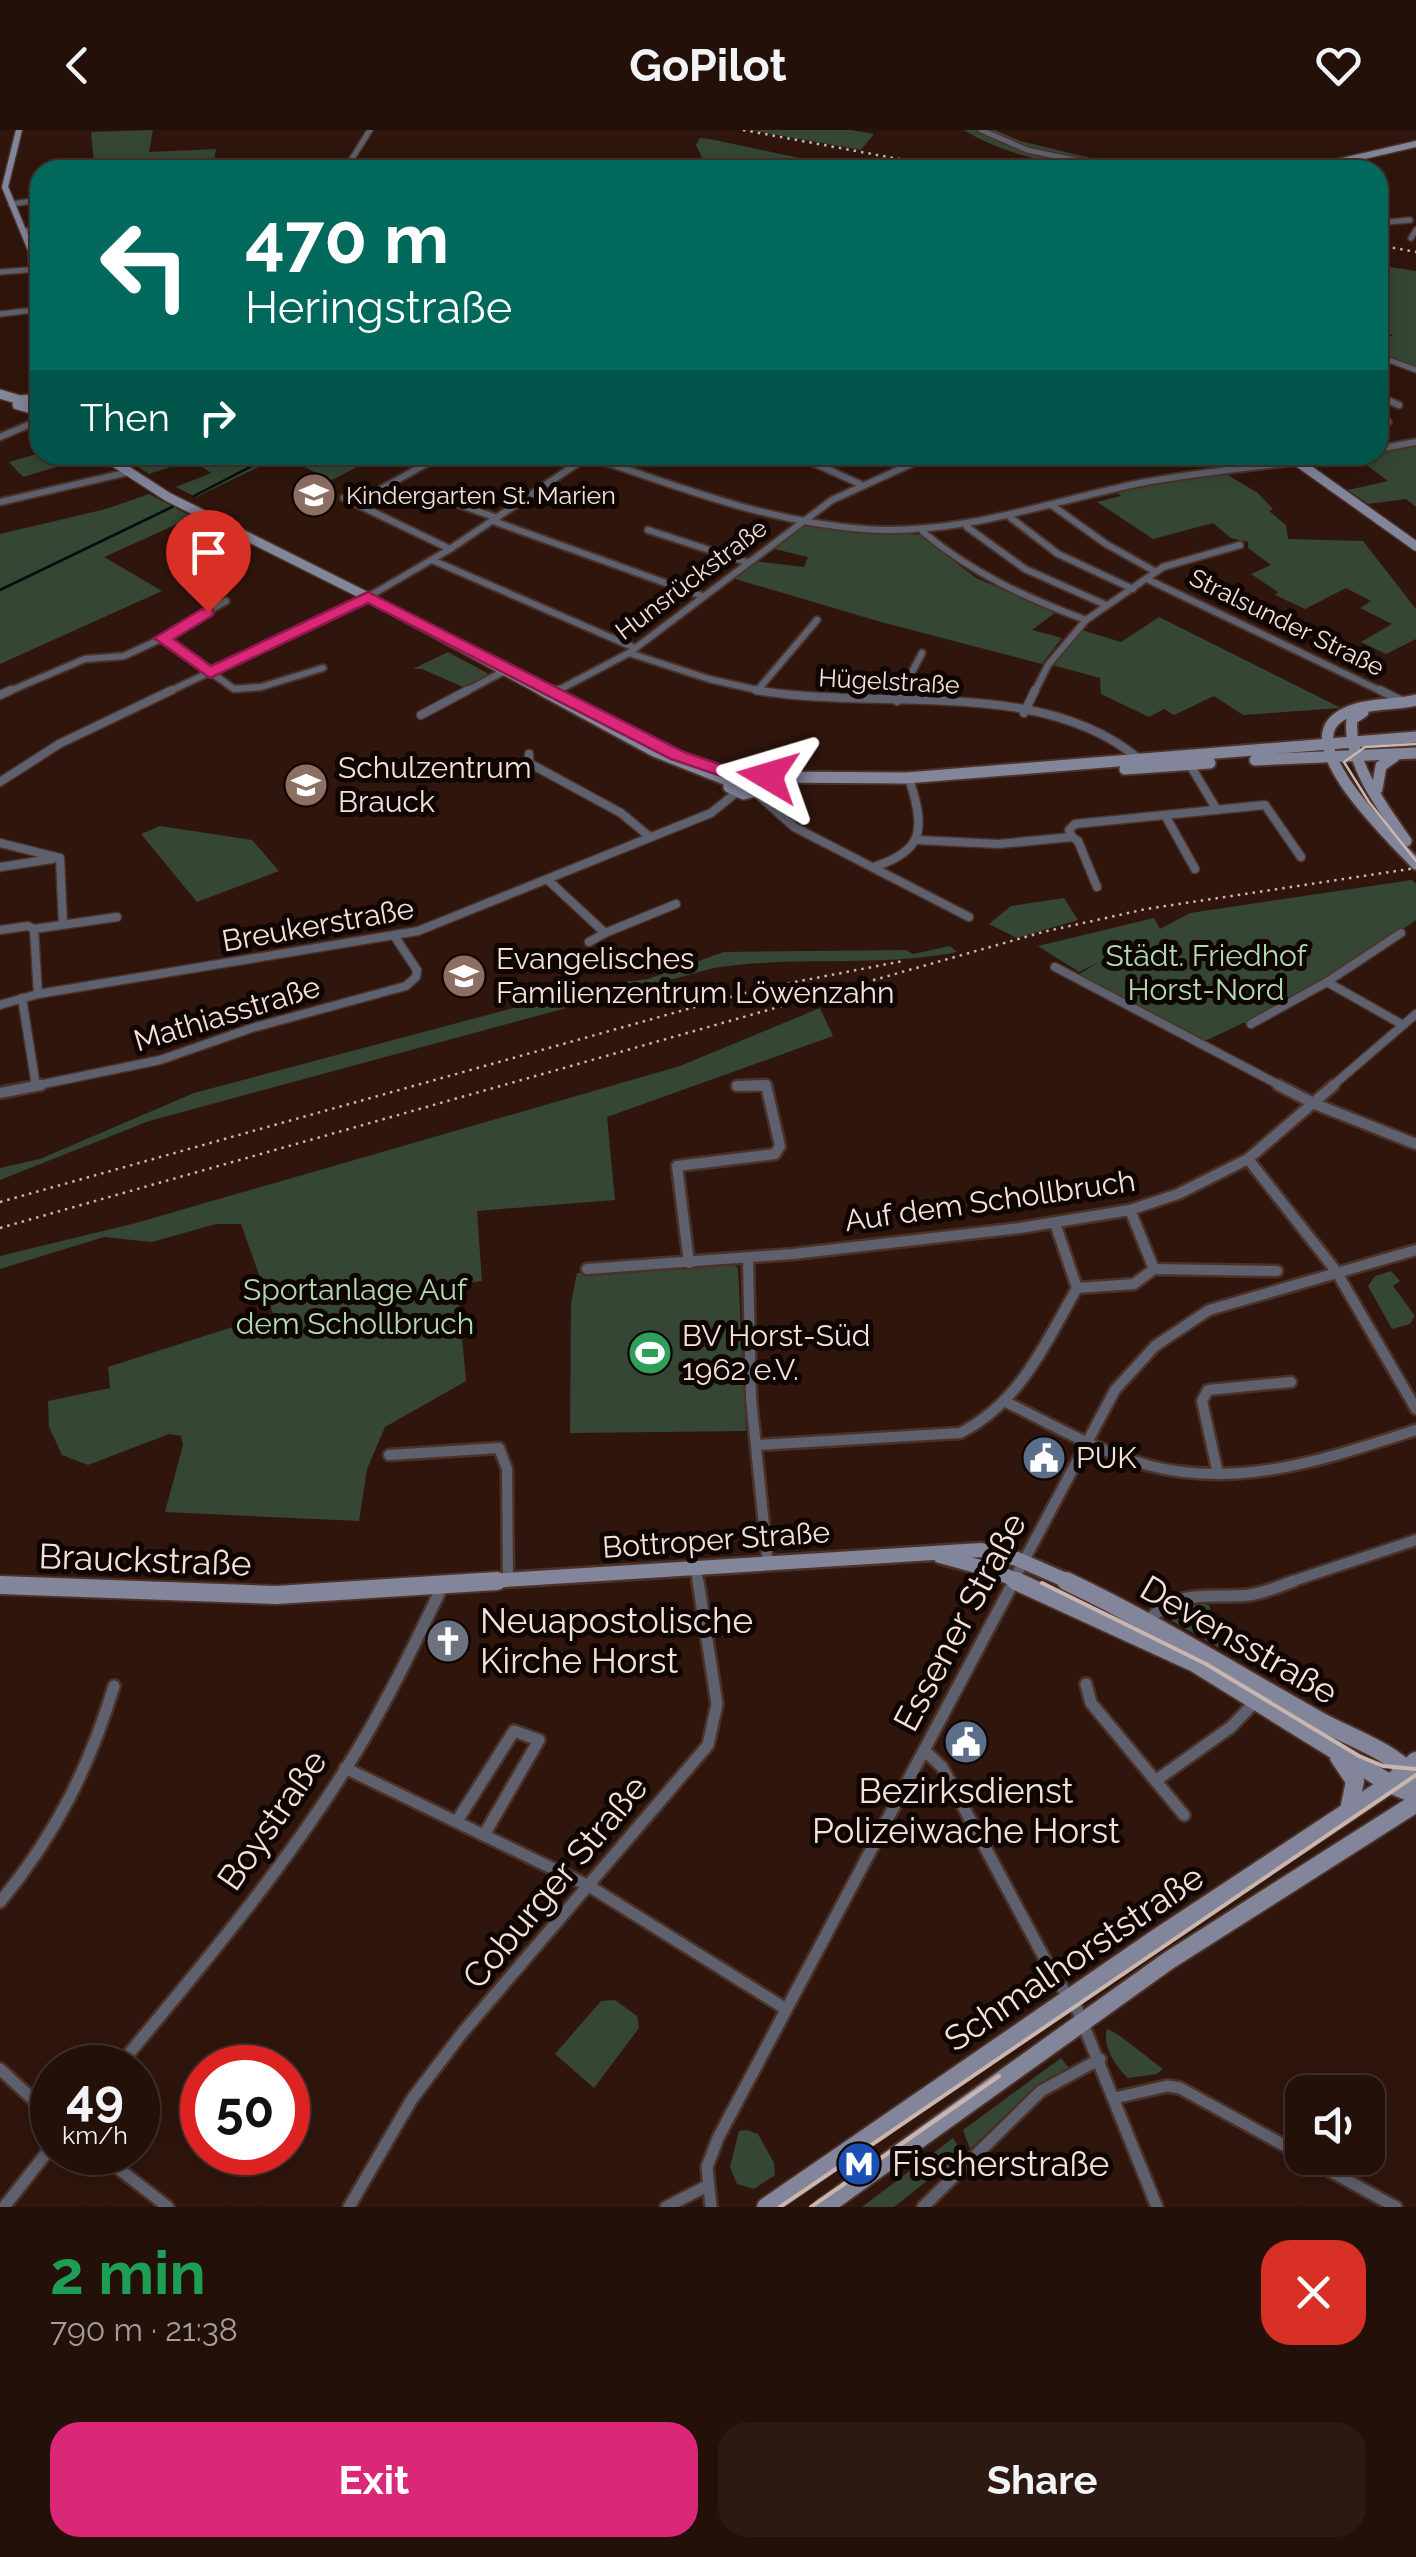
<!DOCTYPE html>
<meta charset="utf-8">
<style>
:root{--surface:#231009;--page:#2b1912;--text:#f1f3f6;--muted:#a39d9c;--line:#40302a;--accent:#db2777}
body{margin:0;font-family:Raleway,sans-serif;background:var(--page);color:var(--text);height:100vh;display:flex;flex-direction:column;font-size:38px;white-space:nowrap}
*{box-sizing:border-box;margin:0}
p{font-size:32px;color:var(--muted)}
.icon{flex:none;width:55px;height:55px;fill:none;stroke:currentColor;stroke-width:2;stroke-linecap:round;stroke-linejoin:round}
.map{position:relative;height:2077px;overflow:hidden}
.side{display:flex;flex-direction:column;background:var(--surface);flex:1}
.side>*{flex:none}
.hud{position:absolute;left:30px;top:30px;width:1358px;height:305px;border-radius:30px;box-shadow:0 5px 25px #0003,0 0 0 2px var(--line);background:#00695c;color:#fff;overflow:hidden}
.fabs{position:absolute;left:1285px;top:1945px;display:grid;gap:20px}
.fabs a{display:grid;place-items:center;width:100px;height:100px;border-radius:20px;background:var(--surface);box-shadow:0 5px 25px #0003,0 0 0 2px var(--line);font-size:50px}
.speed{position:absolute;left:30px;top:1915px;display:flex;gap:20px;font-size:50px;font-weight:700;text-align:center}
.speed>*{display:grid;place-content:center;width:130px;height:130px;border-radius:50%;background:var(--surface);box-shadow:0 5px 25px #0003,0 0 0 2px var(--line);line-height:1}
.speed small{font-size:25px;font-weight:400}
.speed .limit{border:15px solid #d22;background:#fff;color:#111}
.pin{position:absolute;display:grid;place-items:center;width:85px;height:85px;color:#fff;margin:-102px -42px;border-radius:50% 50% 50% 0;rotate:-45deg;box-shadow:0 0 10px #0007}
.pin .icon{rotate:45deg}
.me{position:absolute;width:110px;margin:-55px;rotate:277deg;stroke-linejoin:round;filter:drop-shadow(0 0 8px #0008)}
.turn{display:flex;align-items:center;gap:35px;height:210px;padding:0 50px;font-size:45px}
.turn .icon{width:130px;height:130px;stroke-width:2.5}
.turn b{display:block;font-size:70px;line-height:85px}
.then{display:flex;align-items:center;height:95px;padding:0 50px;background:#0003;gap:20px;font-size:38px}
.round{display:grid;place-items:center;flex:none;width:105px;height:105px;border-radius:30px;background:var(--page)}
.overview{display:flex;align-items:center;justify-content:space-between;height:170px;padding:0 50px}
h1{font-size:60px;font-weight:700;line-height:75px;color:#1e9e55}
.action{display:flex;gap:20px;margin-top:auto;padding:20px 50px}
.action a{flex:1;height:115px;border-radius:30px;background:var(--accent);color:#fff;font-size:40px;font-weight:700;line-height:115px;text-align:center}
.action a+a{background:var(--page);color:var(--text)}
header{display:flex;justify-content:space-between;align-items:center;height:130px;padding:0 50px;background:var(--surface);font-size:45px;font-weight:700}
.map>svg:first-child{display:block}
.green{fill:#354734}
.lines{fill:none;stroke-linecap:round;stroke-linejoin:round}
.stream{stroke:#000e10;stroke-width:2.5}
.street-far4-casing{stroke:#4b3229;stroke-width:8}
.street-far3-casing{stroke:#4b3229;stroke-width:10}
.street-far2-casing{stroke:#4b3229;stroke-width:11}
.street-far1-casing{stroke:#4b3229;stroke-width:15}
.street-casing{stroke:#4b3229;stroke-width:16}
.secondary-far4-casing{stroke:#4b3229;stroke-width:9}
.secondary-far3-casing{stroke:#4b3229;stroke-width:12}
.secondary-far2-casing{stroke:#4b3229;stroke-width:15}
.secondary-far1-casing{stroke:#4b3229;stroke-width:19}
.secondary-casing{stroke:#4b3229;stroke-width:22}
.street-far4{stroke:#5e606d;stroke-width:5}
.street-far3{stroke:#5e606d;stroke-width:6}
.street-far2{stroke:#5e606d;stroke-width:8}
.street-far1{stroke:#5e606d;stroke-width:10}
.street{stroke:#5e606d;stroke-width:11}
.secondary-far4{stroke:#83869b;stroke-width:6}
.secondary-far3{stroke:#83869b;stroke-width:9}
.secondary-far2{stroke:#83869b;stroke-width:11}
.secondary-far1{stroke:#83869b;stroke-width:14}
.secondary{stroke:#83869b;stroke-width:18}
.tram-far1{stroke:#cab6ae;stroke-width:2.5}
.tram{stroke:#cab6ae;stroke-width:4}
.rail{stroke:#cab6ae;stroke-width:2.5;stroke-dasharray:2.5 5;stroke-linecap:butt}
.route{fill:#db2777;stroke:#8e194d;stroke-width:2.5}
.labels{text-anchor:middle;stroke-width:10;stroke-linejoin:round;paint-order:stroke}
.far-poi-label{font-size:25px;fill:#f4e1da;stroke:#0f0503;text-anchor:start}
.far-street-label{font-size:25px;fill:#f4e1da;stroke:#0f0503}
.poi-label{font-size:30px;fill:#f4e1da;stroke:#0f0503;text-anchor:start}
.street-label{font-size:30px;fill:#f4e1da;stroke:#0f0503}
.park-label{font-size:30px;fill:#b0daad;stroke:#0f0503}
.near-street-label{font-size:35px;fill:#f4e1da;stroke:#0f0503}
.near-poi-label{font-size:35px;fill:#f4e1da;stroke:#0f0503;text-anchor:start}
</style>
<header><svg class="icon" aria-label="back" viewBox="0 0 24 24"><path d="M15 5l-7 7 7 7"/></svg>GoPilot<svg class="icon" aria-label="heart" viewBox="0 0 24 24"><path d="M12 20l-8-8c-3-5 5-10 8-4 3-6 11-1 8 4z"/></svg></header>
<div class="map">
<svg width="1416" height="2077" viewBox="0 0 1416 2077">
<rect width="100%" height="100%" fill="#2f150c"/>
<g class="green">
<polygon points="153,0 149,22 216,19 212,40 84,40 94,34 91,2"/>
<polygon points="750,0 851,0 874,4 861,20"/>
<path d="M964 0H995L1020 11 1141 40C1083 40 1014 31 964 0Z"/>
<polygon points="700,8 710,9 856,40 769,37 766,40 708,40 696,15"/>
<polygon points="1378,135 1416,141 1416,238 1378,224 1378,214 1393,205 1378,200"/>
<polygon points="1416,315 1416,377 1406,369 1368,374 1348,360 1388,351 1361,331 1378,327 1378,321"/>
<polygon points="40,323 40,325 93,326 23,347 9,332"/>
<polygon points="119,325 284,325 196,367 176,357 211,343 192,330 149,344"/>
<polygon points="284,325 380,325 330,351"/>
<polygon points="1226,344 1258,363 1273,379 1269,381 1286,395 1288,409 1363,411 1416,479 1416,509 1386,524 1361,512 1392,494 1360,478 1371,471 1346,458 1305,479 1275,465 1278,462 1251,444 1271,435 1248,418 1248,412 1231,408 1213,393 1153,409 1097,372 1121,366 1117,362 1124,360"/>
<polygon points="149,364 193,387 104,427 162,461 0,534 0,404 106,379"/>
<polygon points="802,395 920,405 976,448 1056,482 1032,500 1062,508 1042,534 881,492 732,448 754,431 804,437 808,427 770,418"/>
<polygon points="1159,487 1341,578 1243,585 1214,566 1174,585 1164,579 1149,587 1101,564 1100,548 1052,535 1082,500 1121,512"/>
<polygon points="448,522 487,543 488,546 463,557 422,539 413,539"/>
<polygon points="160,696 252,710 279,741 197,772 141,704"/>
<polygon points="1412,750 1416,754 1416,790 1326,852 1250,893 1243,893 1201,913 1078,845 1099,832 1079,842 1038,816 1154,788 1160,799 1190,783"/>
<polygon points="1064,768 1078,790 1017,808 989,794 1011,776"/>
<path d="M950 816 957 822C877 838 795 825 714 838L149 991 0 1050V1038L40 1029 194 963 521 876 526 874 527 864 648 849 724 822 906 820 913 824Z"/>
<polygon points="820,878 833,906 607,987 615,1070 477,1081 482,1151 457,1154 466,1251 385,1297 367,1339 359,1391 165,1382 183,1315 181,1306 169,1304 88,1335 62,1325 49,1297 48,1271 110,1258 108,1237 273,1184 241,1094 216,1094 152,1112 104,1107 0,1139 0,1126 136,1093 680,936"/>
<polygon points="732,1133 738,1138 746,1301 570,1303 571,1173 577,1143"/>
<polygon points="1391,1141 1400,1151 1393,1156 1415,1186 1410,1194 1392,1199 1368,1156 1375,1146"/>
<polygon points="1202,1473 1209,1475 1221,1519 1172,1491 1173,1480"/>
<polygon points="615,1870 637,1886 639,1898 594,1958 555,1924 601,1871"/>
<path d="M1107 1899C1118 1902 1150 1930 1163 1939L1157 1944 1128 1948C1115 1936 1102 1916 1107 1899Z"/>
<polygon points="1061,1928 1069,1938 1032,1960 970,2019 963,2000"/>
<polygon points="747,2000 758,2004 774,2033 775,2045 754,2059 737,2054 730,2037 739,2001"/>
<polygon points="953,2008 966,2028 958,2037 942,2039 894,2077 862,2077"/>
</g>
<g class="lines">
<g class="stream">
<polyline points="194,366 273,325"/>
<polyline points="0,460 172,377"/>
</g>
<defs>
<g id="street-far4">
<polyline points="981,0 1027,20 1122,40"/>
<polyline points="345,40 370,0"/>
<polyline points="11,74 40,70"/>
<polyline points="1378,93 1410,90"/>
<polyline points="23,101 40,99"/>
<polyline points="1411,108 1416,100"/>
<polyline points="0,142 40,139"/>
<polyline points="0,184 34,180"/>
<polyline points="1378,226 1416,240"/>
</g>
<g id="street-far3">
<polyline points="1378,266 1399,275"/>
<polyline points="1378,284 1388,292"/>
<polyline points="0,307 40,290"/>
<polyline points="1378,319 1416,312"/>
<path d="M585 325C676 356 767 392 864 399 960 406 1048 372 1140 353 1208 340 1276 336 1344 325"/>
<polyline points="796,325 860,354"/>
<polyline points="344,368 450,419"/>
<polyline points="449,371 497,388"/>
<polyline points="0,372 129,342"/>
<polyline points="356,373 442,325"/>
<polyline points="1053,376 1106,414 1156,442"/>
<polyline points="1011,388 1058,424 1133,459"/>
<polyline points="493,391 702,466"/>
<polyline points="967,397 1025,439 1106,475"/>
<polyline points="648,400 746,432"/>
<path d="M923 402C972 443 1026 468 1086 490"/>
<polyline points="432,430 635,518"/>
<polyline points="1149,450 1385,563"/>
<polyline points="163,508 226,471"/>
<polyline points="629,523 709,549 770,563"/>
<polyline points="757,561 817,490"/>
<polyline points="5,563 85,529 124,526 163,508 234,559 261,557 323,538"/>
<polyline points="166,563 368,467 450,419 590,325"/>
<polyline points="463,563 510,538"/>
<polyline points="553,563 629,523 832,370 931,325"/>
<polyline points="901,563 922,523"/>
<polyline points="1034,563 1048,535 1086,490 1163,437 1240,415"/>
</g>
<g id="street-far2">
<path d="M756 560C876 582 1042 545 1140 630"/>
<polyline points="1380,560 1404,572"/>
<polyline points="551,564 558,560"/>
<polyline points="0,565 11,560"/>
<polyline points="897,571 903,560"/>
<polyline points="1024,583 1035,560"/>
<polyline points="421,585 468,560"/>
<polyline points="529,624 529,633 621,683 650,707"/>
<polyline points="1190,635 1217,680"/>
<polyline points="0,652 59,614 172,560"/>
<polyline points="756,663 794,697 969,787"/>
<polyline points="1165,685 1195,739"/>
<polyline points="1072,707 1069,700 1075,694 1265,675 1301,727"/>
<polyline points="1072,707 1078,711 1097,757"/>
<polyline points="917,710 999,714 1072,707"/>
<polyline points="0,713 60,728 63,794"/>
<path d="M876 736C923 721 925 699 911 655"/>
<polyline points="0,737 52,729"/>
<polyline points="548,750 605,803 676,774"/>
<polyline points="34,799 117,787"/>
<polyline points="0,800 28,796 34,799 38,864"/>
<polyline points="589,812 605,803"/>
<polyline points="1055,837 1283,957"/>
<polyline points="1327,852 1403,895"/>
<polyline points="22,868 36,956"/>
<polyline points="0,875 38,864 418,801 711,683 737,662"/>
<polyline points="1251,894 1327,852 1401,803"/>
<polyline points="737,956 766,957"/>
<polyline points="29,957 160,930 252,898 406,856 416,847 417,840 395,807"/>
<polyline points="1331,957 1416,884"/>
</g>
<g id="street-far1">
<polyline points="1278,955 1315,974 1416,1014"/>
<polyline points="0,963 41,955"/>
<polyline points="1248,1029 1336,1141 1416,1279"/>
<polyline points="1130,1080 1154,1139"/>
<polyline points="748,1129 751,1268 768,1435"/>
<polyline points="689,1133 677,1036 775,1024 780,1016 766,955 737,956"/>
<polyline points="587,1139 793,1124 1020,1098 1130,1080 1178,1064 1248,1029 1334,955"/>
<polyline points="1077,1158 1134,1154 1154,1139 1277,1141"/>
<path d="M1008 1273C1053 1295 1099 1322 1147 1335 1239 1360 1329 1328 1416 1300"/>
<path d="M757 1315 960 1303C1020 1273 1045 1214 1077 1158L1055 1093"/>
<polyline points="389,1325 499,1318 507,1339 508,1451"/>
<polyline points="1218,1344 1202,1271 1208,1260 1291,1252"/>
<polyline points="696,1439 698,1453"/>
<polyline points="1012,1453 1115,1260 1155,1216 1209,1180 1416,1120"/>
<polyline points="1287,1453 1416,1410"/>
</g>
<g id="street">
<path d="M1148 1492C1175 1457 1210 1469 1249 1465 1264 1463 1280 1456 1294 1451"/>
<polyline points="1086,1554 1091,1573 1184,1685"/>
<polyline points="925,1621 942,1637 1054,1846 1077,1879 1157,2077"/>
<polyline points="345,1638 589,1756 786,1879"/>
<polyline points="1158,1649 1231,1597 1255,1572"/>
<polyline points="457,1691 514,1601 539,1610 484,1705"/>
<path d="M0 1772C55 1706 89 1638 114 1556"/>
<path d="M117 1938C202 1836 289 1733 358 1619 390 1566 416 1511 443 1455"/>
<polyline points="0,1939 52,1987"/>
<polyline points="1115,1968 1167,1956 1180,1958 1302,2025"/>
<polyline points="97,2022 168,2077"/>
<polyline points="1306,2028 1396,2077"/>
<polyline points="4,2077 52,2016"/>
<polyline points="349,2077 412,1969 463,1902 708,1615 717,1574 698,1451"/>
<polyline points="666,2077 707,2056"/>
<polyline points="711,2077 707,2037 718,2008 1014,1451"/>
<polyline points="923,2077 1041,1961 1100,1929"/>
</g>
<g id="secondary-far4">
<polyline points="19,0 5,57 31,120 40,239"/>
<polyline points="1304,40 1416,14"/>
</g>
<g id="secondary-far3">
<polyline points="0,264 20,270 40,268"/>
<polyline points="20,270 17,275 28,278 40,275"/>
<polyline points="103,325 168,367 368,467 546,563"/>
<polyline points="1288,325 1416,416"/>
</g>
<g id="secondary-far2">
<polyline points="542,560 654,621 727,650"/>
<path d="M1416 570C1392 576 1360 572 1339 587 1294 617 1394 710 1416 734"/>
<path d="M1363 582 1352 589C1347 631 1383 678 1406 711"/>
<polyline points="1255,630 1416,623"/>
<polygon points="745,639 768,646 767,658 744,664 729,657 729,645"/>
<polyline points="1125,639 1210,633"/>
<polyline points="768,647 906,648 1416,607"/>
<polyline points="1377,659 1381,636 1395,626"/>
</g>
<g id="secondary-far1">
<polyline points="940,1426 995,1441 1022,1453"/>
<polyline points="458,1453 981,1420 1017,1429 1072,1453"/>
</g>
<g id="secondary">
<polyline points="1016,1451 1195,1533 1390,1654 1416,1665"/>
<path d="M1066 1451C1153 1492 1234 1543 1318 1590 1350 1608 1392 1620 1416 1650"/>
<polyline points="0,1455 276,1465 497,1451"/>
<polyline points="1339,1627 1355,1651 1349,1680"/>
<polyline points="766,2077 1154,1810 1390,1654 1416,1631"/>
<polyline points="824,2077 1168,1831 1416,1673"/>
</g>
</defs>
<use href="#street-far4" class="street-far4-casing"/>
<use href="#street-far3" class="street-far3-casing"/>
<use href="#street-far2" class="street-far2-casing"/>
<use href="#street-far1" class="street-far1-casing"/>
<use href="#street" class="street-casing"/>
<use href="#secondary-far4" class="secondary-far4-casing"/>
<use href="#secondary-far3" class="secondary-far3-casing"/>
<use href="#secondary-far2" class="secondary-far2-casing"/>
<use href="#secondary-far1" class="secondary-far1-casing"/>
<use href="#secondary" class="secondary-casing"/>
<use href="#street-far4" class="street-far4"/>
<use href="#street-far3" class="street-far3"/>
<use href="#street-far2" class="street-far2"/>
<use href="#street-far1" class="street-far1"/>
<use href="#street" class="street"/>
<use href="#secondary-far4" class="secondary-far4"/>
<use href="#secondary-far3" class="secondary-far3"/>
<use href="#secondary-far2" class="secondary-far2"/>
<use href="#secondary-far1" class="secondary-far1"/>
<use href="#secondary" class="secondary"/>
<polyline class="tram-far1" points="1416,614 1365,617 1344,632 1369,672 1416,731"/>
<g class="tram">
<polyline points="1042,1453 1206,1534 1359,1626 1383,1636 1416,1639"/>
<polyline points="780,2077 1416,1645"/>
<polyline points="811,2077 999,1946"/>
</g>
<g class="rail">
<polyline points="743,0 958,40"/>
<polyline points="1378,115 1416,122"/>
<polyline points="0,1072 759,859 903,831"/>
<polyline points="0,1098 1043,802 1146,779 1416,738"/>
</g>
</g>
<polygon class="route" points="368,462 684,622 728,637 758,635 777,646 768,652 750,645 727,648 671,629 368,473 210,548 154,508 202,479 213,479 213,485 174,509 211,536"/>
<defs>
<symbol id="school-disc" viewBox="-11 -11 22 22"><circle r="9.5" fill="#8d6e63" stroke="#0f0503"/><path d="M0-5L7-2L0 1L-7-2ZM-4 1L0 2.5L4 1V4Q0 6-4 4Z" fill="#fff"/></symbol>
<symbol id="stadium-disc" viewBox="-11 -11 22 22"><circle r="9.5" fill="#2e9e5b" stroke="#0f0503"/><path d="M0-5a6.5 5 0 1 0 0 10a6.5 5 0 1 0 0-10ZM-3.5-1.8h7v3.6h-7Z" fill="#fff"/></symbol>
<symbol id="civic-disc" viewBox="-11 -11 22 22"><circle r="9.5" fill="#5c6f8a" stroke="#0f0503"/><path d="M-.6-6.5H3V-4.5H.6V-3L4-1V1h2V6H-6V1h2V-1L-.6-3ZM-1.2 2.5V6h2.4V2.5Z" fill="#fff"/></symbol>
<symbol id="church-disc" viewBox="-11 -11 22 22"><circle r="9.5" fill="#6b7280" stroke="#0f0503"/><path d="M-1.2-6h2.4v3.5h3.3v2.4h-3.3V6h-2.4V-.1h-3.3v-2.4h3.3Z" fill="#fff"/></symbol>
<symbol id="metro-disc" viewBox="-11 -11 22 22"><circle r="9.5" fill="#1a4fb4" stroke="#0f0503"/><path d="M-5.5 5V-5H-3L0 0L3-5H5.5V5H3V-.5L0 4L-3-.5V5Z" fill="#fff"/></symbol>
</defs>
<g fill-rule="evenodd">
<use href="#school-disc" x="289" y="340" width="50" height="50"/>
<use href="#school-disc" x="281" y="630" width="50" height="50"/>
<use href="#school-disc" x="439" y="821" width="50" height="50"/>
<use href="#stadium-disc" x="625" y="1198" width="50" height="50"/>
<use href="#civic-disc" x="1019" y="1303" width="50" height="50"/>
<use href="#church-disc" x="423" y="1486" width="50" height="50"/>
<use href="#civic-disc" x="941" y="1587" width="50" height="50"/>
<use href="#metro-disc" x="834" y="2009" width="50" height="50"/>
</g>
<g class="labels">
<g class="far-poi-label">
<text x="346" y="374">Kindergarten St. Marien</text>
</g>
<g class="far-street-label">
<text transform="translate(691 449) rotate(-37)" y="9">Hunsrückstraße</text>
<text transform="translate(1287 492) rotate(26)" y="9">Stralsunder Straße</text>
<text transform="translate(889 551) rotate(3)" y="9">Hügelstraße</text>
</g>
<g class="poi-label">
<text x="338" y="648">Schulzentrum<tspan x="338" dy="34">Brauck</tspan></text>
<text x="496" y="839">Evangelisches<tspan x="496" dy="34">Familienzentrum Löwenzahn</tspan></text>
<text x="682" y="1216">BV Horst-Süd<tspan x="682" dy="34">1962 e.V.</tspan></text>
<text x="1076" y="1338">PUK</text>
</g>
<g class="street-label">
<text transform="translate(318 795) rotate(-10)" y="10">Breukerstraße</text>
<text transform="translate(227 884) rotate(-17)" y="10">Mathiasstraße</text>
<text transform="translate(990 1071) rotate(-8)" y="10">Auf dem Schollbruch</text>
<text transform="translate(716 1410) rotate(-4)" y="10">Bottroper Straße</text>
</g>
<g class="park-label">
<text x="1206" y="836">Städt. Friedhof<tspan x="1206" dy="34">Horst-Nord</tspan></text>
<text x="355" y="1170">Sportanlage Auf<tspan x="355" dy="34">dem Schollbruch</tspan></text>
</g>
<g class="near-street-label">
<text transform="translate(145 1430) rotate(2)" y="12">Brauckstraße</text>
<text transform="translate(960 1492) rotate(-62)" y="12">Essener Straße</text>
<text transform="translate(1239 1510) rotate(30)" y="12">Devensstraße</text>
<text transform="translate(272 1690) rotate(-55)" y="12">Boystraße</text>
<text transform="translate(555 1752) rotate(-50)" y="12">Coburger Straße</text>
<text transform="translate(1074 1828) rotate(-34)" y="12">Schmalhorststraße</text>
</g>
<g class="near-poi-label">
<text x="480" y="1503">Neuapostolische<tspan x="480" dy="40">Kirche Horst</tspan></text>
<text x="966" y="1673" text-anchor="middle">Bezirksdienst<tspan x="966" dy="40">Polizeiwache Horst</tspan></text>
<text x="892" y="2046">Fischerstraße</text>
</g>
</g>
</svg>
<div class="fabs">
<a><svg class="icon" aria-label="sound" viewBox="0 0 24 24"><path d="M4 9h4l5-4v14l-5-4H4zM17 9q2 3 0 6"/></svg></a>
</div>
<div class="speed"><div>49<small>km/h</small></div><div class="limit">50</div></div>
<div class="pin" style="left:208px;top:482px;background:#d93025"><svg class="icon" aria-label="arrive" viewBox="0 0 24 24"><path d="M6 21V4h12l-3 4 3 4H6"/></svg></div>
<svg class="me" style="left:768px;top:646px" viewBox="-20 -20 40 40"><path d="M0-17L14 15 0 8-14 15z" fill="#db2777" stroke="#fff" stroke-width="4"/></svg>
<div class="hud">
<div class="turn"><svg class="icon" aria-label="left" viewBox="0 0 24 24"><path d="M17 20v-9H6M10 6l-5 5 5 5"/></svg><div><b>470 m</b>Heringstraße</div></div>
<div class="then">Then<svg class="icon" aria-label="right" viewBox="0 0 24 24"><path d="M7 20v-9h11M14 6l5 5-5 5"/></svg></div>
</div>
</div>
<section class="side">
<div class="overview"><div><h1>2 min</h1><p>790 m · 21:38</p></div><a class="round" style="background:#d93025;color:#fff"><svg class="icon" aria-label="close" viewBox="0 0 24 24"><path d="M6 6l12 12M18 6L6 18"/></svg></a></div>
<div class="action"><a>Exit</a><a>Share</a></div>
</section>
